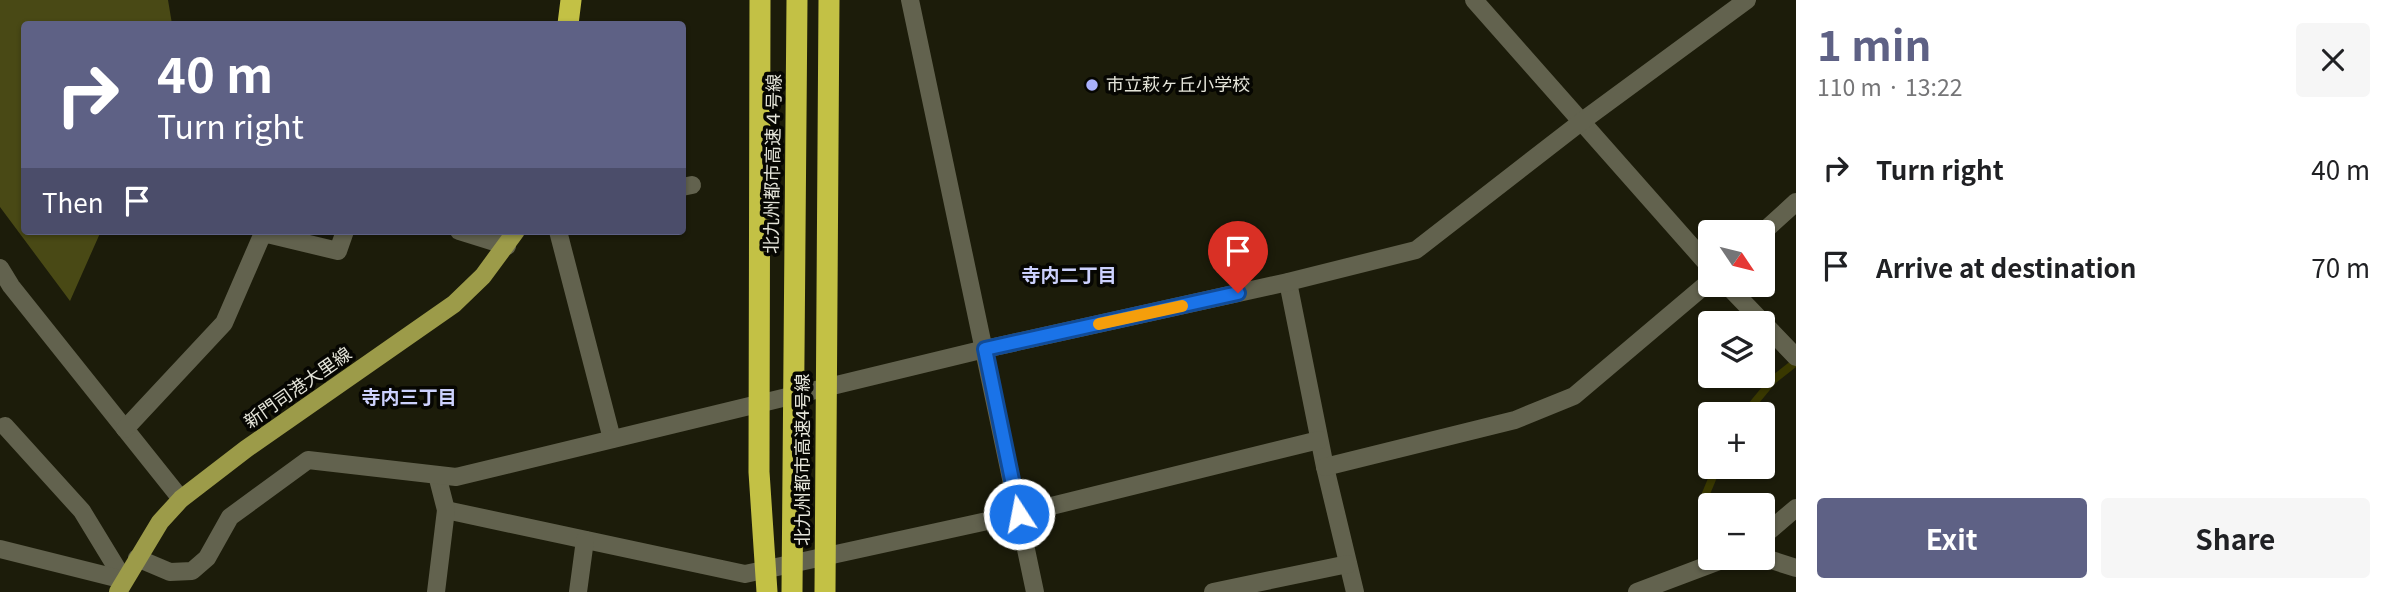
<!DOCTYPE html>
<meta charset="utf-8">
<style>
:root{--surface:#fff;--page:#f6f6f6;--text:#202124;--muted:#757577;--accent:#5e6185}
body{margin:0;font-family:Georgia,"Noto Sans JP",serif;background:var(--page);color:var(--text);height:100vh;display:flex;flex-direction:column;font-size:26px;white-space:nowrap}
*{box-sizing:border-box;margin:0}
p{font-size:23px;color:var(--muted)}
.icon{flex:none;width:38px;height:38px;fill:none;stroke:currentColor;stroke-width:2;stroke-linecap:round;stroke-linejoin:round}
.map{position:relative;flex:1;overflow:hidden}
.details{display:flex;flex-direction:column;background:var(--surface);width:595px}
.details>*{flex:none}
.guide{position:absolute;left:21px;top:21px;width:665px;height:214px;border-radius:7px;box-shadow:0 2px 5px #0004;background:#5e6185;color:#fff;overflow:hidden}
.needle{width:46px;rotate:125deg}
.fabs{position:absolute;left:1698px;top:220px;display:grid;gap:14px}
.fabs a{display:grid;place-items:center;width:77px;height:77px;border-radius:7px;background:var(--surface);box-shadow:0 2px 5px #0004;font-size:35px}
.pin{position:absolute;display:grid;place-items:center;width:60px;height:60px;color:#fff;margin:-72px -30px;border-radius:50% 50% 50% 0;rotate:-45deg;box-shadow:0 0 7px #0007}
.pin .icon{rotate:45deg}
.me{position:absolute;width:77px;margin:-38px;rotate:349deg;stroke-linejoin:round;filter:drop-shadow(0 0 5px #0008)}
.turn{display:flex;align-items:center;gap:24px;height:147px;padding:0 21px;font-size:32px}
.turn .icon{width:91px;height:91px;stroke-width:2.5}
.turn b{display:block;font-size:49px;line-height:60px}
.then{display:flex;align-items:center;height:66px;padding:0 21px;background:#0003;gap:14px;font-size:26px}
.round{display:grid;place-items:center;flex:none;width:74px;height:74px;border-radius:7px;background:var(--page)}
.overview{display:flex;align-items:center;justify-content:space-between;height:119px;padding:0 21px}
h1{font-size:42px;font-weight:700;line-height:52px;color:var(--accent)}
.button{display:flex;gap:14px;margin-top:auto;padding:14px 21px}
.button a{flex:1;height:80px;border-radius:7px;background:var(--accent);color:#fff;font-size:28px;font-weight:700;line-height:80px;text-align:center}
.button a+a{background:var(--page);color:var(--text)}
ul{padding:0;list-style:none}
li{display:flex;align-items:center;gap:21px;height:98px;padding:0 21px}
li div{flex:1}
li b{display:block;font-size:26px}
li em{font-style:normal}
main{display:flex;flex:1;min-height:0}
.map>svg:first-child{display:block}
.forest{fill:#494915}
.lines{fill:none;stroke-linecap:round;stroke-linejoin:round}
.stream{stroke:#393800;stroke-width:8}
.minor{stroke:#62624e;stroke-width:18}
.tertiary{stroke:#62624e;stroke-width:18}
.primary{stroke:#9c9b49;stroke-width:18}
.motorway{stroke:#c3c145;stroke-width:21}
.route-casing{stroke:#114b97;stroke-width:18}
.route{stroke:#1a73e8;stroke-width:12}
.slow{stroke:#f59e0b;stroke-width:12}
.poi-dot{fill:#a9b0fc;stroke:#060602;stroke-width:2.5}
.labels{text-anchor:middle;stroke-width:7;stroke-linejoin:round;paint-order:stroke}
.poi-label{font-size:18px;fill:#e4e4d9;stroke:#060602;text-anchor:start}
.street-label{font-size:18px;fill:#e4e4d9;stroke:#060602}
.neighbourhood-label{font-size:19px;font-weight:bold;fill:#ccd1fd;stroke:#060602}
</style>
<main>
<div class="map">
<svg width="1796" height="592" viewBox="0 0 1796 592">
<rect width="100%" height="100%" fill="#1c1c0a"/>
<polygon class="forest" points="0,0 168,0 172,24 24,24 24,231 101,231 70,301 0,207"/>
<g class="lines">
<g class="stream">
<polyline points="1744,415 1773,380 1796,362"/>
<polyline points="1705,496 1717,467"/>
</g>
<g class="minor">
<polyline points="910,0 1035,592"/>
<polyline points="1474,0 1710,267"/>
<polyline points="682,187 692,185"/>
<polyline points="459,231 507,246"/>
<polyline points="558,231 612,439"/>
<polyline points="1762,233 1796,202"/>
<polyline points="0,268 11,286 181,499"/>
<polyline points="1288,282 1325,467 1355,592"/>
<polyline points="1727,285 1796,357"/>
<polyline points="5,426 82,511 124,580"/>
<polyline points="125,429 224,323 263,233 338,251 345,231"/>
<polyline points="1325,467 1515,420 1574,396 1710,281"/>
<polyline points="446,510 745,574 1019,514 1319,440"/>
<polyline points="1762,537 1796,508"/>
<polyline points="0,549 124,580"/>
<polyline points="1762,557 1796,568"/>
<polyline points="436,592 446,510 437,475"/>
<polyline points="578,592 585,540"/>
<polyline points="1213,592 1348,564"/>
<polyline points="1637,592 1727,558"/>
</g>
<polyline class="tertiary" points="137,558 170,572 192,571 207,558 230,517 308,460 456,477 985,349 1288,282 1416,250 1581,122 1747,0"/>
<polyline class="primary" points="118,592 160,522 181,499 246,449 454,304 483,276 516,231"/>
<g class="motorway">
<polyline points="760,0 759,472 767,592"/>
<polyline points="568,24 571,0"/>
<polyline points="792,592 797,0"/>
<polyline points="825,592 829,0"/>
</g>
</g>
<g class="lines">
<defs>
<polyline id="route" points="1019,514 985,349 1238,293"/>
</defs>
<use href="#route" class="route-casing"/>
<use href="#route" class="route"/>
<polyline class="slow" points="1099,324 1182,306"/>
</g>
<circle class="poi-dot" cx="1092" cy="85" r="7"/>
<g class="labels">
<g class="poi-label">
<text x="1106" y="91">市立萩ヶ丘小学校</text>
</g>
<g class="street-label">
<text transform="translate(773 164) rotate(-89)" y="6">北九州都市高速４号線</text>
<text transform="translate(298 388) rotate(-35)" y="6">新門司港大里線</text>
<text transform="translate(803 460) rotate(-90)" y="6">北九州都市高速4号線</text>
</g>
<g class="neighbourhood-label">
<text x="1069" y="282">寺内二丁目</text>
<text x="409" y="404">寺内三丁目</text>
</g>
</g>
</svg>
<div class="fabs">
<a><svg class="needle" viewBox="-14 -14 28 28"><path d="M0-13l5 13h-10z" fill="#e53935"/><path d="M0 13l5-13h-10z" fill="#757577"/></svg></a>
<a><svg class="icon" aria-label="layers" viewBox="0 0 24 24"><path d="M12 4l9 5-9 5-9-5zM3 14l9 5 9-5"/></svg></a>
<a>+</a>
<a>−</a>
</div>
<div class="pin" style="left:1238px;top:293px;background:#d93025"><svg class="icon" aria-label="arrive" viewBox="0 0 24 24"><path d="M6 21V4h12l-3 4 3 4H6"/></svg></div>
<svg class="me" style="left:1019px;top:514px" viewBox="-20 -20 40 40"><circle r="17" fill="#1a73e8" stroke="#fff" stroke-width="3"/><path d="M0-11L8 9 0 5-8 9z" fill="#fff"/></svg>
<div class="guide">
<div class="turn"><svg class="icon" aria-label="right" viewBox="0 0 24 24"><path d="M7 20v-9h11M14 6l5 5-5 5"/></svg><div><b>40 m</b>Turn right</div></div>
<div class="then">Then<svg class="icon" aria-label="arrive" viewBox="0 0 24 24"><path d="M6 21V4h12l-3 4 3 4H6"/></svg></div>
</div>
</div>
<section class="details">
<div class="overview"><div><h1>1 min</h1><p>110 m · 13:22</p></div><a class="round"><svg class="icon" aria-label="close" viewBox="0 0 24 24"><path d="M6 6l12 12M18 6L6 18"/></svg></a></div>
<ul>
<li><svg class="icon" aria-label="right" viewBox="0 0 24 24"><path d="M7 20v-9h11M14 6l5 5-5 5"/></svg><div><b>Turn right</b></div><em>40 m</em></li>
<li><svg class="icon" aria-label="arrive" viewBox="0 0 24 24"><path d="M6 21V4h12l-3 4 3 4H6"/></svg><div><b>Arrive at destination</b></div><em>70 m</em></li>
</ul>
<div class="button"><a>Exit</a><a>Share</a></div>
</section>
</main>
